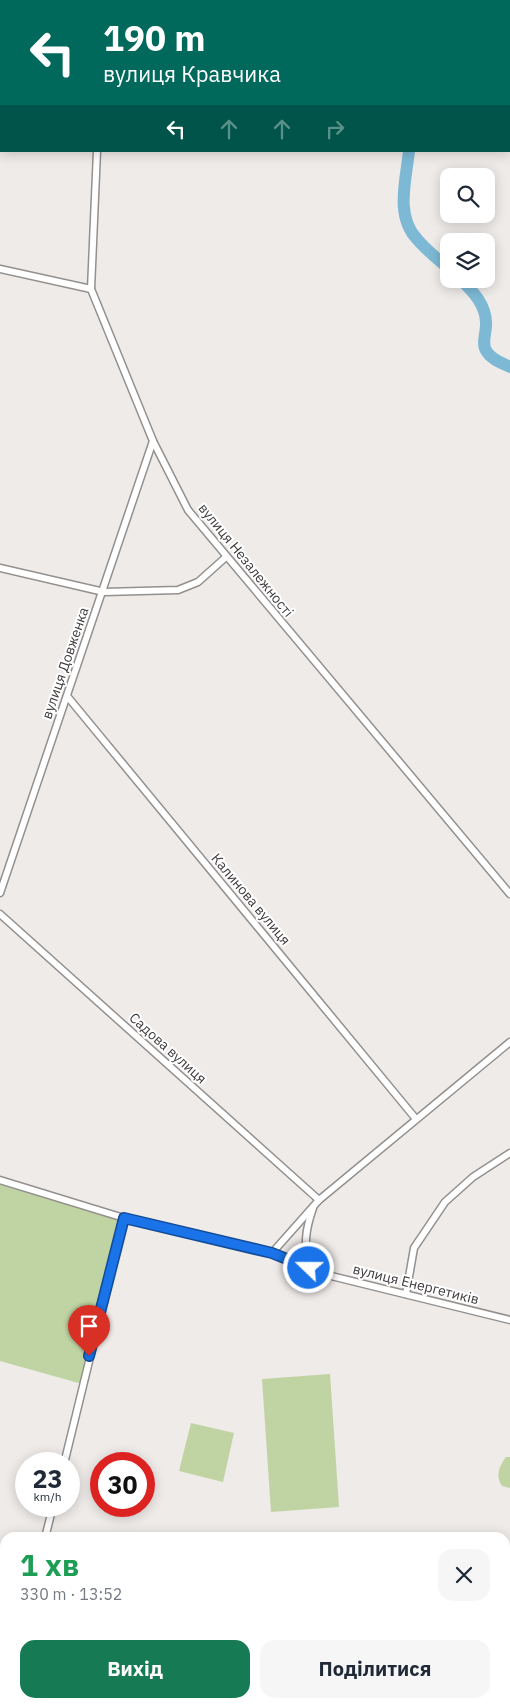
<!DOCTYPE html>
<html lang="uk">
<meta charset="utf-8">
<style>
:root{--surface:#fff;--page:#f6f6f7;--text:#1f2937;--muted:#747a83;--accent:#167b54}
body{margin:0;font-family:"IBM Plex Sans",sans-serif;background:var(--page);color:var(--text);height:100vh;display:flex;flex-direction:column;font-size:19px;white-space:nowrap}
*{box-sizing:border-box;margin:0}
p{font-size:16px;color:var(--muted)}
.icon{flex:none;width:28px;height:28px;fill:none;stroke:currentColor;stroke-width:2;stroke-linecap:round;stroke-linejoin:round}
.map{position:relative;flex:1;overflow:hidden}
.drawer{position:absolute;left:0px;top:1532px;width:510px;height:176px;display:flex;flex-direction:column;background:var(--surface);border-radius:15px 15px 0 0;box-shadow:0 2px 12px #0003}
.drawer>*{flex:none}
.guide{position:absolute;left:0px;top:0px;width:510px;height:152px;box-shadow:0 2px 12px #0003;background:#00695c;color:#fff;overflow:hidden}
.buttons{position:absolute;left:440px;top:168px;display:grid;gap:10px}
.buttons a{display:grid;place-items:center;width:55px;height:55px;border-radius:10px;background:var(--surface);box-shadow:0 2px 12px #0003;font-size:25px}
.speed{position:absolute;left:15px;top:1452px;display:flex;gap:10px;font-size:25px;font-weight:700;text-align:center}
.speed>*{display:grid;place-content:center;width:65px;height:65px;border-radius:50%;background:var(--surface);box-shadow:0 2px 12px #0003;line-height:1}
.speed small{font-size:12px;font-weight:400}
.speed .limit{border:8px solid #d22;background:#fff;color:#111}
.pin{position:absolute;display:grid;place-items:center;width:42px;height:42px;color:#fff;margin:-51px -21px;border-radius:50% 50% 50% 0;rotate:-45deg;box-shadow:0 0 5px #0007}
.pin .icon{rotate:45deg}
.me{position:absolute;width:55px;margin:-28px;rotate:292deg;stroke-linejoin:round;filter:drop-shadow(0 0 4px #0008)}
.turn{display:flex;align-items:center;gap:18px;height:105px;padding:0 20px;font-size:22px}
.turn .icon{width:65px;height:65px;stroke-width:2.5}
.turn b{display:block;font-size:35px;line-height:42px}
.lanes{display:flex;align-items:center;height:48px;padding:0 20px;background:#0003;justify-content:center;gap:25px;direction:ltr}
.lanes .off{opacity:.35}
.round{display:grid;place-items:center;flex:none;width:52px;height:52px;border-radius:15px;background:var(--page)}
.overview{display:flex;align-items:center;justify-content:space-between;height:85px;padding:0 20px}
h1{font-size:30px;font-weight:700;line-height:38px;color:#1e9e55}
.primary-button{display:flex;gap:10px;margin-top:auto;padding:10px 20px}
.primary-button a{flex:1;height:58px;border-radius:15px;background:var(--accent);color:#fff;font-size:20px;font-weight:700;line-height:58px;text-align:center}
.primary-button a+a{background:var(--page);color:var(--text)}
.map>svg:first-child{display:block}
.green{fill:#c0d4a3}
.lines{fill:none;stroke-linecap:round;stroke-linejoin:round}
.river{stroke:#7db9d4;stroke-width:12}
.street-casing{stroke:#93908e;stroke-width:9}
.secondary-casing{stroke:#93908e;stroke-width:11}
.street{stroke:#fff;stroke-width:6}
.secondary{stroke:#c2ece8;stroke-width:9}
.route-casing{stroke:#114b97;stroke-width:12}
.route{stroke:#1a73e8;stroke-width:9}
.labels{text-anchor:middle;stroke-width:4;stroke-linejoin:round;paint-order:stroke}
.street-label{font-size:14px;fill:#3e3c3c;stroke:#fff}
</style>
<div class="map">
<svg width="510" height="1708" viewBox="0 0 510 1708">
<rect width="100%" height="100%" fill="#efebe9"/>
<g class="green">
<polygon points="0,1180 124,1218 82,1384 0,1361"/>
<polygon points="330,1374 339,1507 271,1512 262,1379"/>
<polygon points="191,1423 234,1433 223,1482 179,1471"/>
<path d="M506 1457H510V1488L502 1486C495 1476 499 1466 506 1457Z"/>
</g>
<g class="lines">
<g class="river">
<polyline points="359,1 359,0"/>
<path d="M409 151C406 180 395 216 417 239 426 250 438 259 449 269"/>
<path d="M460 279C473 291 487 306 486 325 486 334 481 345 487 352 492 360 502 363 510 367"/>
</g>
<defs>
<g id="street">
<polyline points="104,1 104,0"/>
<polyline points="0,46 1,46"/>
<polyline points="97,151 91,289 153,441 188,510 510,894"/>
<polyline points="0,269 91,289"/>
<polyline points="0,568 104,592 178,590 198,582 226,557"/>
<polyline points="67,696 416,1119"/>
<polyline points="0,893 153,441"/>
<polyline points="0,914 319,1200"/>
<polyline points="0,1180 124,1218 272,1253 319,1273 510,1320"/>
<polyline points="272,1253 319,1200 510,1042"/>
<path d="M309 1268C304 1244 305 1231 313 1208"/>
<polyline points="406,1294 414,1248 445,1202 473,1177 510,1153"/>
<polyline points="64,1464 124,1218"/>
<polyline points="45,1538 53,1506"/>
<polyline points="318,1704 335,1708"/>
</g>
<g id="secondary">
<polyline points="0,1615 5,1616"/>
<polyline points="0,1627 5,1629"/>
<polyline points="0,1708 5,1689"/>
</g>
</defs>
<use href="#street" class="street-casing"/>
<use href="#secondary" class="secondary-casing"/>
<use href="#street" class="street"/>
<use href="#secondary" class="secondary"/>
</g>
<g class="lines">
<defs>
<polyline id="route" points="89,1356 124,1218 272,1253 309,1268"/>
</defs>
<use href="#route" class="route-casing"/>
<use href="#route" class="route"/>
</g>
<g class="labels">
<g class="street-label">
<text transform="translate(246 560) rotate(51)" y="5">вулиця Незалежності</text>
<text transform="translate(65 663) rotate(-71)" y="5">вулиця Довженка</text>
<text transform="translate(251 899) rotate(50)" y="5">Калинова вулиця</text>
<text transform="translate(168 1048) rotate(42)" y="5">Садова вулиця</text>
<text transform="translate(416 1284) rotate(14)" y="5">вулиця Енергетиків</text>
</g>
</g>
</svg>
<div class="buttons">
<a><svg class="icon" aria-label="search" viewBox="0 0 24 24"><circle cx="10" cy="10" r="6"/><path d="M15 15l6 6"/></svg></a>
<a><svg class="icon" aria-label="layers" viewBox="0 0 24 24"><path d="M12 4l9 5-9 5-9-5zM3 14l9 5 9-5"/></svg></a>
</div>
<div class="speed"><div>23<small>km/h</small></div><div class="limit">30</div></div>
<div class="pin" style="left:89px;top:1356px;background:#d93025"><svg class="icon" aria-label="arrive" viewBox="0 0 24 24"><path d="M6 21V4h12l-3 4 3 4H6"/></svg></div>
<svg class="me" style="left:309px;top:1268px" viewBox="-20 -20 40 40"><circle r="17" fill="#1a73e8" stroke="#fff" stroke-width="3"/><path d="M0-11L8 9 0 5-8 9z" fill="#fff"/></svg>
<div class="guide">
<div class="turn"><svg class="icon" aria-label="left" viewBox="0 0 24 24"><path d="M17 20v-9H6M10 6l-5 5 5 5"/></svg><div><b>190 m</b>вулиця Кравчика</div></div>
<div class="lanes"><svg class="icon" aria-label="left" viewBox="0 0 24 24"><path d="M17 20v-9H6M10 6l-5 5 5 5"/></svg><svg class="icon off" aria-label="ahead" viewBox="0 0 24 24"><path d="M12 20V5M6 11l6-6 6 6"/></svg><svg class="icon off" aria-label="ahead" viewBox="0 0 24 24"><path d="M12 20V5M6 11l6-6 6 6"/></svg><svg class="icon off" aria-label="right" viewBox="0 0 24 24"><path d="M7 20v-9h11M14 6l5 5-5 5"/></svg></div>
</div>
<section class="drawer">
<div class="overview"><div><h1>1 хв</h1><p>330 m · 13:52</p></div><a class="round"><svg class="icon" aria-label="close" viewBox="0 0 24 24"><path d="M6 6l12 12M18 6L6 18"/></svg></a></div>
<div class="primary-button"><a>Вихід</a><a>Поділитися</a></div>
</section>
</div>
